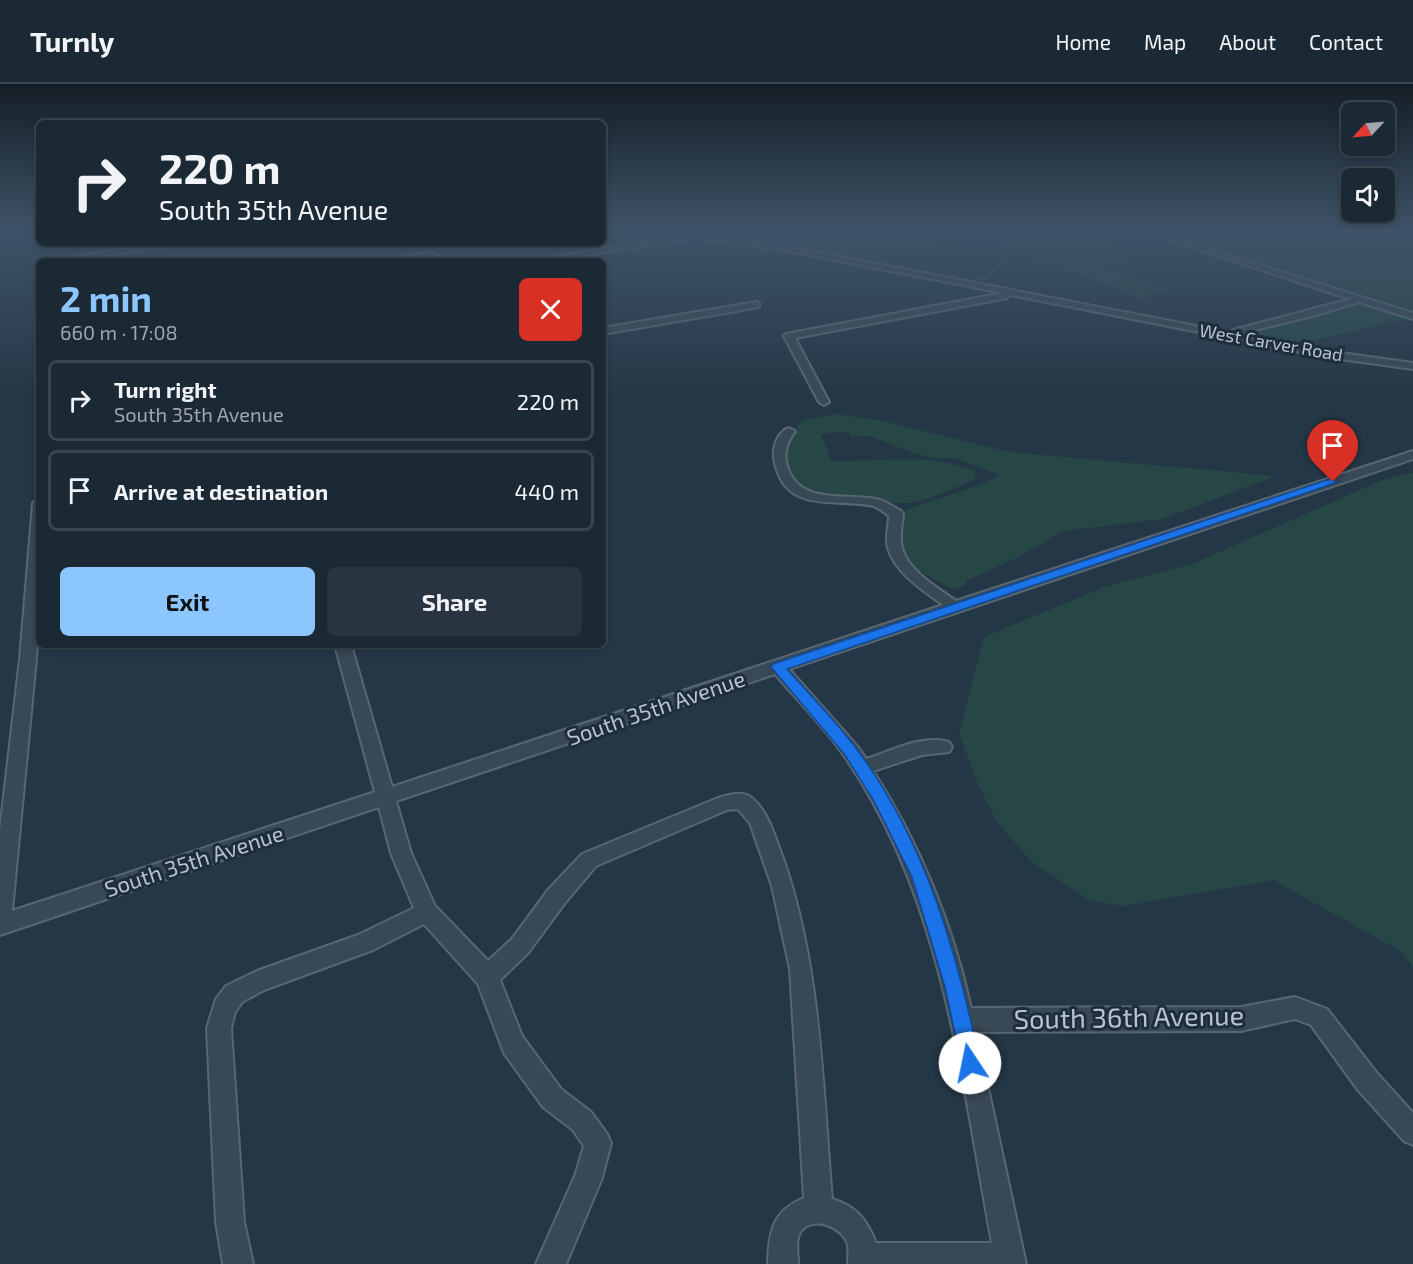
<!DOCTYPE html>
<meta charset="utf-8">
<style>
:root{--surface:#1b2934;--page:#283540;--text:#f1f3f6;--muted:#a0a6ac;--line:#39454f;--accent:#8bc6ff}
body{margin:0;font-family:"Exo 2",sans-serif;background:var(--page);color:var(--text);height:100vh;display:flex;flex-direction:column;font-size:22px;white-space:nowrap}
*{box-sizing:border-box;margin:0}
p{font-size:20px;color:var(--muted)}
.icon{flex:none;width:33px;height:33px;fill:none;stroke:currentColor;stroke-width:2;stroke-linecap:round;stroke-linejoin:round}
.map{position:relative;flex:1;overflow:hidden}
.panel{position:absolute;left:36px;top:174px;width:570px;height:390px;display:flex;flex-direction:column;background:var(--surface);border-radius:9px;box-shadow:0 3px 9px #0003,0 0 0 2px var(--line)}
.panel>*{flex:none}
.hud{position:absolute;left:36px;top:36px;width:570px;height:126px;border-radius:9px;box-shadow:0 3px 9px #0003,0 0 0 2px var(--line);background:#1b2934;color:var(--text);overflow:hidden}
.needle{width:39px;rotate:244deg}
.fabs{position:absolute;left:1341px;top:18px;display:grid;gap:12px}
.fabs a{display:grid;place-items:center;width:54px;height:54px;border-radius:9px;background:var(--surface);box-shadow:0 3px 9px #0003,0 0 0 2px var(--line);font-size:30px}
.pin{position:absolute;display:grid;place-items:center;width:51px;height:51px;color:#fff;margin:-62px -26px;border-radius:50% 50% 50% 0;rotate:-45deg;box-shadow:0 0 6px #0007}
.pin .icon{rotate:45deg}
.me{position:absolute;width:66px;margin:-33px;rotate:349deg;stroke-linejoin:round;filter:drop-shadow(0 0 4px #0008)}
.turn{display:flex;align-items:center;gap:21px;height:126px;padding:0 24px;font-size:27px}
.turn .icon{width:78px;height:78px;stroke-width:2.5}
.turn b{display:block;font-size:42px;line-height:51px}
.round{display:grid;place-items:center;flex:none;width:63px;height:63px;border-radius:9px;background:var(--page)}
.head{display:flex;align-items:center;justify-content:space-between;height:102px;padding:0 24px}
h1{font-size:36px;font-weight:700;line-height:45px;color:var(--accent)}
.cta{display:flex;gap:12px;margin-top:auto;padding:12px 24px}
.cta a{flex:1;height:69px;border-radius:9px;background:var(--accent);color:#111;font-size:24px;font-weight:700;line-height:69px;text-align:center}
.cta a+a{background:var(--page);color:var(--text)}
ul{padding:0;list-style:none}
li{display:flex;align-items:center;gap:18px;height:81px;margin:0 12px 9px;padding:0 12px;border:3px solid var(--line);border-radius:9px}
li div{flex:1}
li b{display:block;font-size:22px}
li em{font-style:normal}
header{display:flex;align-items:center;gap:36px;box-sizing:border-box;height:84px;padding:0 30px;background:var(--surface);border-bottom:2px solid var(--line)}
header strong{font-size:28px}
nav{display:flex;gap:33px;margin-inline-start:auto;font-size:21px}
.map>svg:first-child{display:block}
.green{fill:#274747}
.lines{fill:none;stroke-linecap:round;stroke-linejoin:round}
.stream{stroke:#36556e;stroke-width:1.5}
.canal{fill:#36556e;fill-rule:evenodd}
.minor-casing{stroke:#586672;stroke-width:4}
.minor{fill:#394855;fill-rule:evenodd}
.route{fill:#1a73e8;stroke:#114b97;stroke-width:1.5}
.labels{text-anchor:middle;stroke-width:6;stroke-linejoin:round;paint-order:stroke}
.far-street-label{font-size:18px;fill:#b7c3ce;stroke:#1e2d3b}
.street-label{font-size:22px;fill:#b7c3ce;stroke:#1e2d3b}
.near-street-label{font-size:27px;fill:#b7c3ce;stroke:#1e2d3b}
</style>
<header>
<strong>Turnly</strong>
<nav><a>Home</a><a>Map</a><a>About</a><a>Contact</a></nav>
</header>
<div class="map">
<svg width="1413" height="1180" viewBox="0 0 1413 1180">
<rect width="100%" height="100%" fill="#243746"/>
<g class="green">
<polygon points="874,148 1078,148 1075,149 1138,171 1099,180 1172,207 1139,214 986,153 862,174 787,160"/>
<polygon points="1154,148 1413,148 1413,231"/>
<polygon points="1356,217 1408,234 1304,259 1252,249 1257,245 1337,225"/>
<path d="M836 330 883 337 1009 368 1276 392 1162 435 1064 447 1020 472 966 497V501L953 505C937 496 905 484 901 464 899 454 902 439 903 430L906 426 982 400 1000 391 958 375 928 373 908 367 869 352H850L849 348 826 349 820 352 825 359 831 377C879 378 929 368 974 387L976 391 972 397C949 406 927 418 902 419 889 419 874 416 861 415 835 412 790 413 785 379 784 364 787 357 798 347L797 341 808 335Z"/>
<polygon points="1413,389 1413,883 1402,868 1273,796 1124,822 1091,817 1031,777 997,738 977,698 959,649 984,553 1104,503 1192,480 1385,395"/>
</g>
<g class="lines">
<g class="stream">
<polyline points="784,162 828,148"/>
<polyline points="970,197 985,194 1007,175 1001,158 1003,155 1070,148"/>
</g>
<polygon class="canal" points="679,148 691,148 789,160 1253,252 1249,254 789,164"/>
<defs>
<g id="minor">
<polygon points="0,148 4,148 0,151"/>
<polygon points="666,148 680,148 790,163 1232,249 1233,246 1350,215 1145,148 1154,148 1413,229 1413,235 1359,218 1316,231 1239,250 1326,267 1413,279 1413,285 1326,273 1011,211 1007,214 795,254 829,318 824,321 819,318 784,252 786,250 1003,209 790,167 688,153 685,156 545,177 526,177 683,152"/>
<polygon points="168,159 189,159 61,177 55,175"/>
<polygon points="433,168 443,177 435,177 431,172 367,177"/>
<polygon points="756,218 759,219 759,223 603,250 603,244"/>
<path d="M789 344 795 347C787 358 783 369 787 382 799 421 844 409 876 415 885 417 892 422 901 427L903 430C902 441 899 453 902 464 908 487 938 504 956 517L1413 367V375L789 585 857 662 866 675C891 667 923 650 949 658L952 663 949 668 922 671 873 687C919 758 953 841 971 924L1241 923 1295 913 1327 925 1376 988 1413 1029V1061L1404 1057 1358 1006 1311 941 1295 935 1241 947 976 948 1026 1180H848C848 1174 849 1166 848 1161 843 1143 814 1131 801 1147 795 1155 798 1170 798 1180H768C769 1148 772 1127 804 1114L790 885 772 802 750 739 738 725 727 726 596 782 564 820 528 869 500 896 522 952 561 1005 591 1028 607 1050 611 1059 602 1094 566 1180H536L575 1092 584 1062 573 1046 543 1023 504 969 478 900 424 840 373 866 264 906 242 918 235 928 231 944 244 1138 253 1180H223L216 1138 207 944 216 915 226 902 257 887 358 851 414 824 391 769 379 723 0 851V746L20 575 33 419 39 415V526L36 575 12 827 375 708 335 561H351L392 703 943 521C924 507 895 489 888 464 885 454 889 442 889 432 884 428 879 424 873 422 841 414 793 429 778 389 775 381 773 374 774 366 775 357 781 346 789 344ZM775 590C798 617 825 643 845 673 943 814 961 994 992 1159H876C867 1136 856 1122 832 1115 822 997 821 875 779 763 772 745 766 724 749 712 741 707 727 711 718 714L582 770 548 806 512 855 488 877 435 822 411 769 396 717Z"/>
</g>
</defs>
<use href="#minor" class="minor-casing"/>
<use href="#minor" class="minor"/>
</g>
<linearGradient id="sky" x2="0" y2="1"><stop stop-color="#141e26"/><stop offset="0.47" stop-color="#3f5368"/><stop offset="1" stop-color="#3f5368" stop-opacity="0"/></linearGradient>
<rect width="1413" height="313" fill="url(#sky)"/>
<path class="route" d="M1330 395 1338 398 787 585C810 611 835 636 856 664 925 756 957 868 980 979L977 986 970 989 963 986 945 903 912 793 874 717 845 671 771 583 773 580Z"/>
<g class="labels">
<g class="far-street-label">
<text transform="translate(1271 259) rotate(10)" y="6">West Carver Road</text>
</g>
<g class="street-label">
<text transform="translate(656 624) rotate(-19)" y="8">South 35th Avenue</text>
<text transform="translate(194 777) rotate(-18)" y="8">South 35th Avenue</text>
</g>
<g class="near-street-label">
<text transform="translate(1129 934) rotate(-1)" y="9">South 36th Avenue</text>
</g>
</g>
</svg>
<div class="fabs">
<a><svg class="needle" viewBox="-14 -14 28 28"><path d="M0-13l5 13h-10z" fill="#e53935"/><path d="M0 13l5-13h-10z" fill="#a0a6ac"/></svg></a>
<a><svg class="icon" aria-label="sound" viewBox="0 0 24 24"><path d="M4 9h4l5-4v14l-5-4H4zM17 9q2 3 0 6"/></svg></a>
</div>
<div class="pin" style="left:1333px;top:398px;background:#d93025"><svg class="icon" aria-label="arrive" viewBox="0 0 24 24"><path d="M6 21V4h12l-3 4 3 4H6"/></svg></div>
<svg class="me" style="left:970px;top:979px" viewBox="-20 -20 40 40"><circle r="19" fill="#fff"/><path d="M0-13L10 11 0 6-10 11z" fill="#1a73e8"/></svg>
<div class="hud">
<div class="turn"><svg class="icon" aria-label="right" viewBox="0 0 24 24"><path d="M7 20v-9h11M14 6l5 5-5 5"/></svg><div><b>220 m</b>South 35th Avenue</div></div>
</div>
<section class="panel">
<div class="head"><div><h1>2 min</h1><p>660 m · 17:08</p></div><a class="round" style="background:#d93025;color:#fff"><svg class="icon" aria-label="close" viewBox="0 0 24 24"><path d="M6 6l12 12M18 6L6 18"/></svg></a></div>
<ul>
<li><svg class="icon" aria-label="right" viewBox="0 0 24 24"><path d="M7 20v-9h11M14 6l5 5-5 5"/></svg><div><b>Turn right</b><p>South 35th Avenue</p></div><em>220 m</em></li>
<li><svg class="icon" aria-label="arrive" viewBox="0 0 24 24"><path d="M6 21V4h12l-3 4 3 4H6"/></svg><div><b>Arrive at destination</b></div><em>440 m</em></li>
</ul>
<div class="cta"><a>Exit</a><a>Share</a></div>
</section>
</div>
